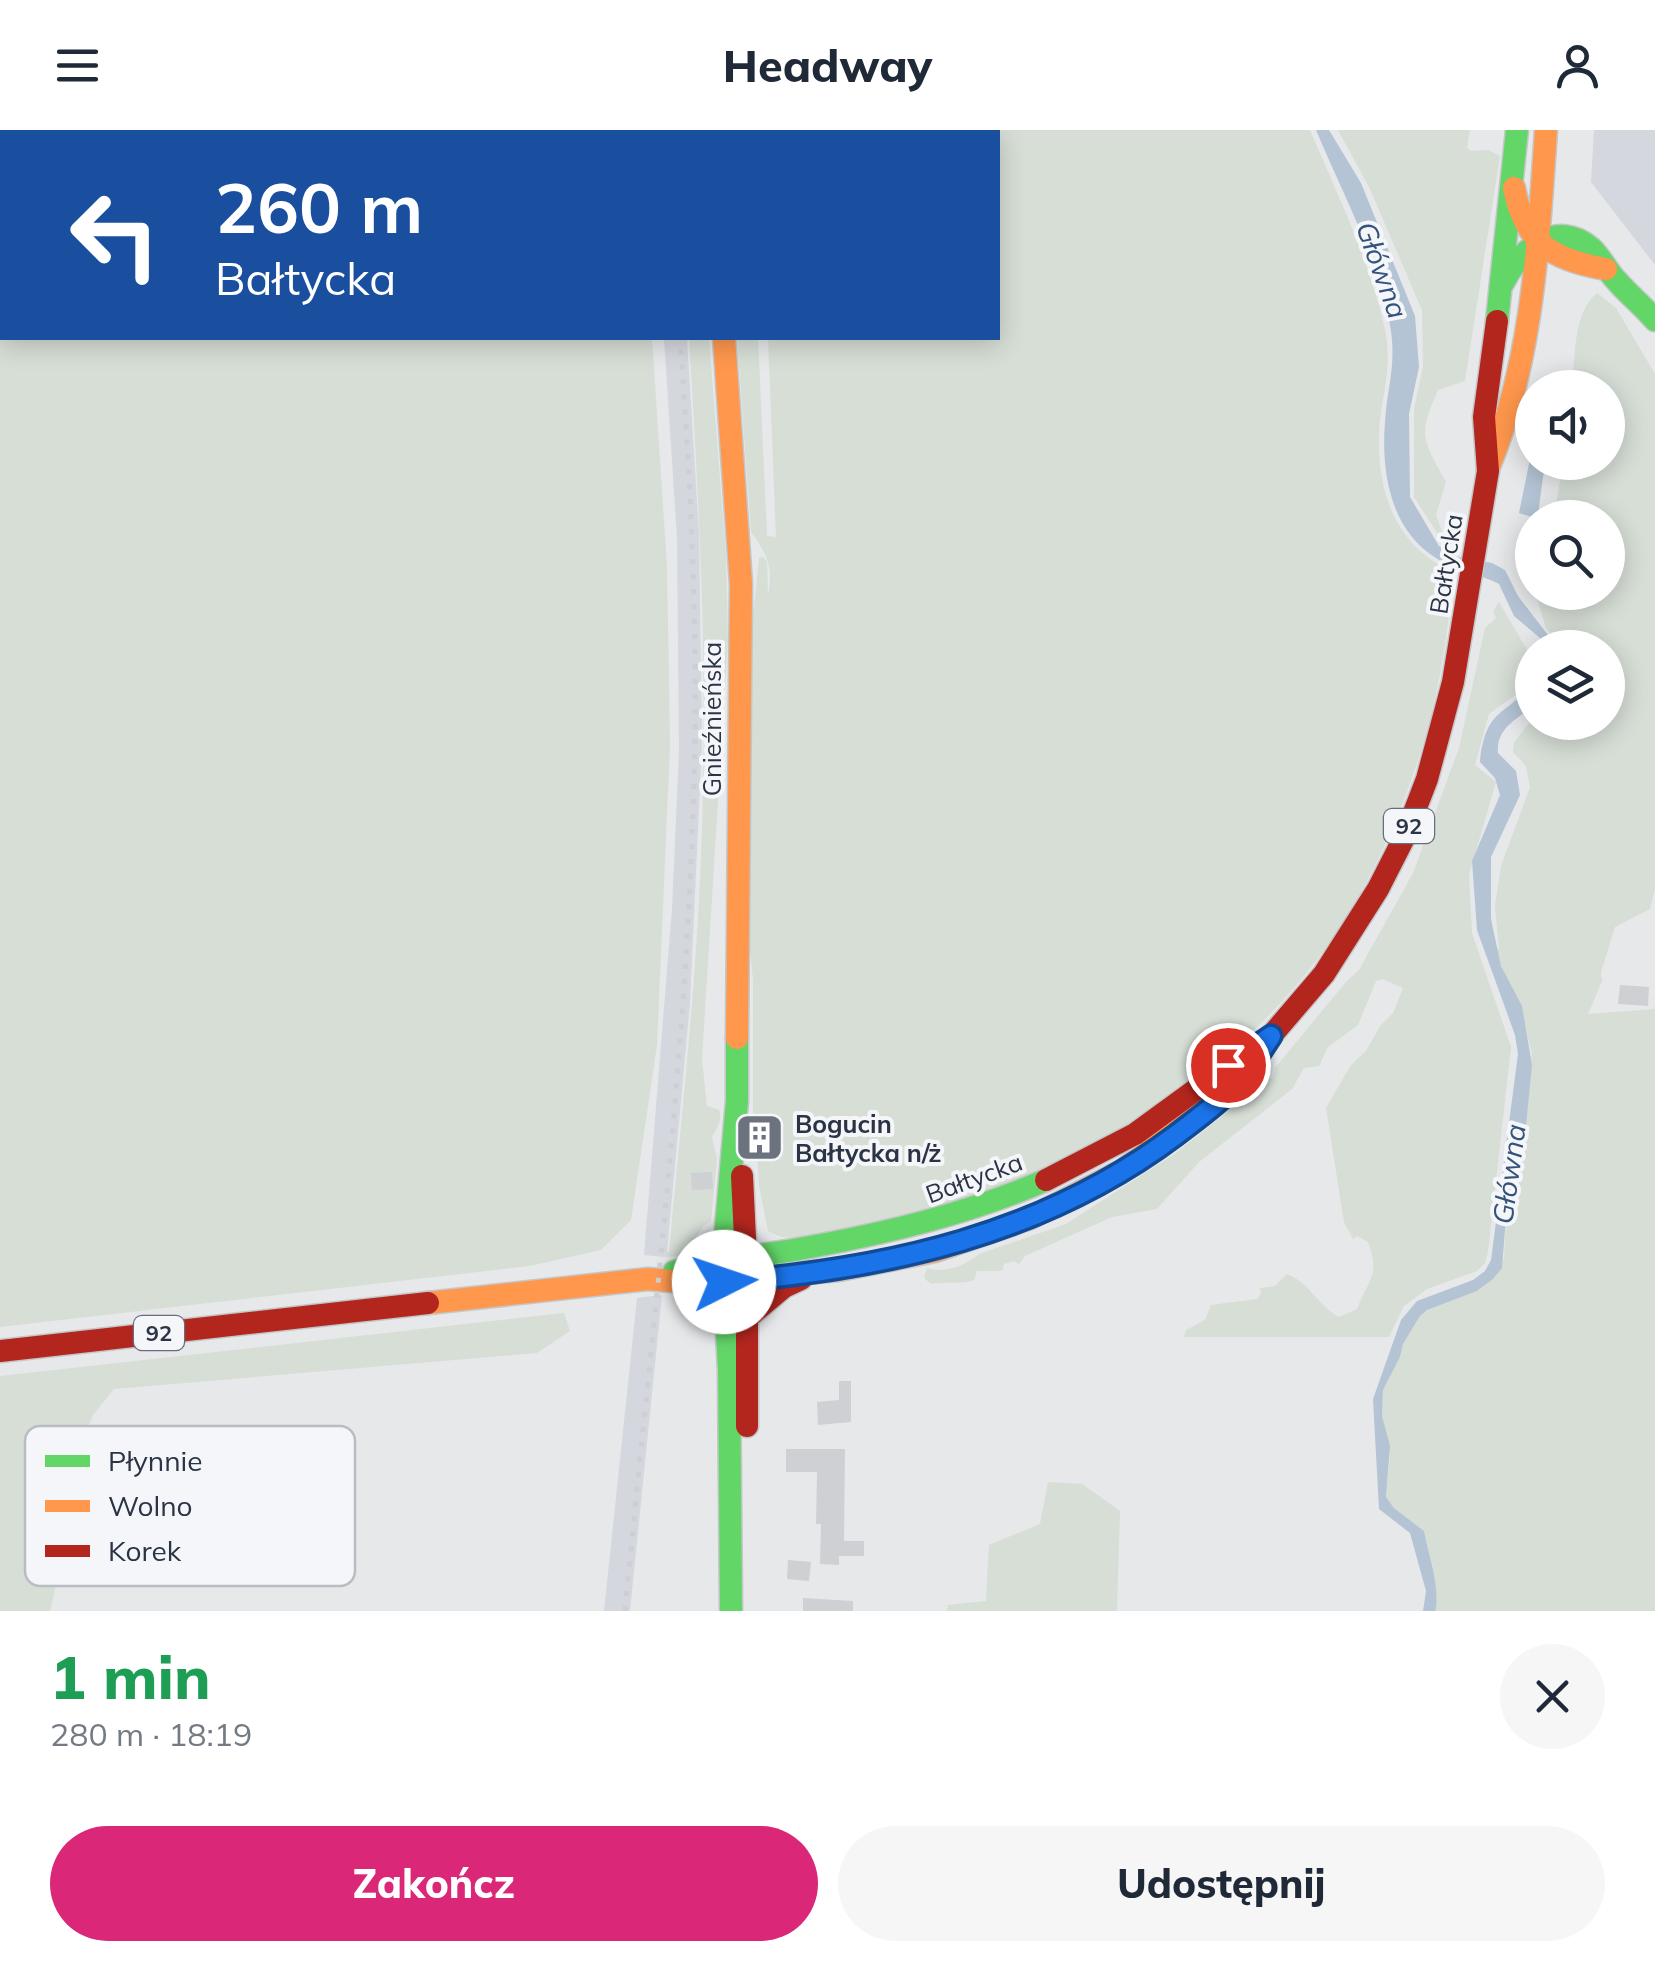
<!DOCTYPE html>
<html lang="pl">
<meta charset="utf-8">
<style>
:root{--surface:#fff;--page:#f6f6f7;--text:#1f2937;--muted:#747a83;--accent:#db2777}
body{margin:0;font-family:Mulish,sans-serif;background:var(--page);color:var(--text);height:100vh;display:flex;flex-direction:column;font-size:38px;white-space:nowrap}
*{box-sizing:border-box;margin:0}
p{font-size:32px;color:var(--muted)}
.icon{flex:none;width:55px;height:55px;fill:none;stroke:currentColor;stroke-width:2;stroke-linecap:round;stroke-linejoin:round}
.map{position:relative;height:1481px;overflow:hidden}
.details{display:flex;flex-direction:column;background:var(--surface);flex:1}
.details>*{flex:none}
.guide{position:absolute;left:0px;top:0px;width:1000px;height:210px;box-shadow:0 5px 25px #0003;background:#1a4fa0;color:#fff;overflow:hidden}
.tools{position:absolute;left:1515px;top:240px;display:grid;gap:20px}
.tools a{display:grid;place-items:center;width:110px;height:110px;border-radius:50%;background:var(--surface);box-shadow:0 5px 25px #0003;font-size:50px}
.pin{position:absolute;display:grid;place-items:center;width:85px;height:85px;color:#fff;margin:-42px;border:5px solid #fff;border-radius:50%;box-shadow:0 2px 10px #0007}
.me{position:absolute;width:110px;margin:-55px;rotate:86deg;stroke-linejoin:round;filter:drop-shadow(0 0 8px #0008)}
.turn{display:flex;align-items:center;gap:35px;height:210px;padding:0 50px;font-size:45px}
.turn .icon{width:130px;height:130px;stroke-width:2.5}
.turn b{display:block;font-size:70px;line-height:85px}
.round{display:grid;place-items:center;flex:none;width:105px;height:105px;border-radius:52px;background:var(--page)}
.overview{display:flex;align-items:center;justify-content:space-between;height:170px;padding:0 50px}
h1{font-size:60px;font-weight:800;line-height:75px;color:#1e9e55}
.primary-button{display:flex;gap:20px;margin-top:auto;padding:20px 50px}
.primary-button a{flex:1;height:115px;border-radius:60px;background:var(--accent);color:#fff;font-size:40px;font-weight:800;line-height:115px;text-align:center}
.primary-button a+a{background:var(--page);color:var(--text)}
header{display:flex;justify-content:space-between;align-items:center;height:130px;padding:0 50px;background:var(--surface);font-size:45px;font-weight:800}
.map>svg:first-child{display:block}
.built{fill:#d4d7dd}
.green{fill:#d6ded6}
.water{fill:#b4c4d5}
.building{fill:#ced0d3}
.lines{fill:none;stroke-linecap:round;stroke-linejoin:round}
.fast-casing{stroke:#c4c6c8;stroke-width:25}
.slow-casing{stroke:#c4c6c8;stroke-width:25}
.jam-casing{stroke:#c4c6c8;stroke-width:25}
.fast{stroke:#63d668;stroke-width:22}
.slow{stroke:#ff974d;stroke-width:22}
.jam{stroke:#b3261e;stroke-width:22}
.rail{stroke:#cecfd2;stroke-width:5;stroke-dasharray:5 10;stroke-linecap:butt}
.route-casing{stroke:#114b97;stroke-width:25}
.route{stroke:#1a73e8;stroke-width:18}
.labels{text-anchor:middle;stroke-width:8;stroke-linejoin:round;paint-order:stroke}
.shield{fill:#f4f6f9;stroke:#676e7b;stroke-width:2.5}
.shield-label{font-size:22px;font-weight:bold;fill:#2b3445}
.street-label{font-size:25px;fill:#2b3445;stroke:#f4f6f9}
.poi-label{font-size:25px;font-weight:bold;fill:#2b3445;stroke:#f4f6f9;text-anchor:start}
.water-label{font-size:28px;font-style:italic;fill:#34527a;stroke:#f4f6f9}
.key{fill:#f4f6f9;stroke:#b8bcc3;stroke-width:2.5}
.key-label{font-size:28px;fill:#2b3445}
</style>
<header><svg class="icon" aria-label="menu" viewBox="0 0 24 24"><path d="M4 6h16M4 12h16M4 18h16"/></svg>Headway<svg class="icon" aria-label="person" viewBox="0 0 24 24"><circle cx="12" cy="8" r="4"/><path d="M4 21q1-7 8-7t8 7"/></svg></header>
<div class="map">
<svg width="1655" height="1481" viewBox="0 0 1655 1481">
<rect width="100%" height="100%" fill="#e6e8ea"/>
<g class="built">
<polygon points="1594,0 1655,0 1655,135 1591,52"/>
<polygon points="664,208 687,208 699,404 702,611 690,873 667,1122 663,1127 644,1125 672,779 679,621 677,408"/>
<polygon points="662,1165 630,1481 604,1481 637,1168"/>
</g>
<g class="green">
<polygon points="0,0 635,0 635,2 2,2 2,208 652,208 667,437 670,615 657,915 631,1090 601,1120 530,1136 0,1197"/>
<path d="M758 0H1310C1337 64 1370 131 1385 200 1392 231 1384 259 1380 290 1374 352 1391 416 1454 442 1451 464 1449 487 1446 509 1426 648 1363 795 1261 893 1229 923 1195 948 1160 973 1116 1004 1075 1023 1027 1046 1009 1054 991 1065 972 1071 916 1087 857 1096 801 1109L781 1107 768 1101 759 1056 756 997H753V850L747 788 748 479 754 478 759 428 763 427 767 432 768 465C774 437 766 422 751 402L737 208H758L767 406 776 407 768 208H998V2Z"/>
<path d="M1338 0H1470L1467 18 1471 21 1488 20 1500 26 1465 251 1438 260C1418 305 1422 309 1446 352L1436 385 1442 402 1441 409 1414 367V279L1423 237 1422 180 1370 59Z"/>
<path d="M1597 163 1616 178 1655 244V758L1650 779 1615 797 1601 842 1602 851 1588 884 1655 879V1481H1435C1440 1454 1430 1427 1424 1401L1394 1378 1386 1367 1390 1325 1382 1286 1383 1260 1400 1227 1403 1214 1420 1186 1427 1180 1481 1159 1498 1143 1504 1128 1506 1087 1521 1028 1532 924 1518 868 1505 847 1496 820 1499 819 1495 776 1501 736 1530 657 1526 636 1513 622 1514 613 1532 589V592H1608V518L1563 517 1546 498 1536 465 1608 462V388L1554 387 1563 333 1608 332V258L1572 257C1576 227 1572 184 1597 163Z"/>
<path d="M689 208H709L726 426 728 510 702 929 707 976 719 980C723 990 717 998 712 1007L717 1029 711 1091 703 1096 685 1126 663 1127 664 1122H669C682 981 698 840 702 699 708 535 699 372 689 208Z"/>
<path d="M1499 472 1526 518 1532 539 1521 561 1489 584 1475 635 1496 652 1469 745 1472 803 1511 917 1488 1122 1485 1133 1477 1141 1427 1159 1404 1176 1389 1207H1184L1186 1200 1205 1190 1211 1175 1257 1169 1261 1164 1260 1158 1275 1156 1287 1144C1309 1152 1318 1176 1339 1187L1357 1179C1368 1150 1381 1145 1368 1112L1357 1106 1353 1109 1344 1092 1326 978 1351 935 1366 921 1380 896 1393 883 1403 858 1383 849 1376 851 1358 895 1328 917 1319 936 1304 938 1292 959 1199 1032 1157 1079 1112 1087 1025 1126 1019 1134 1014 1131 1004 1134 1002 1141H977L974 1150C962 1155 945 1151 931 1154L924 1148 927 1138C944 1144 967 1135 979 1124L1066 1094 1176 1023 1236 975 1246 969 1252 971 1257 966 1251 961 1255 955 1273 947 1275 938 1345 853 1359 840 1413 743 1459 618 1485 498 1496 488 1493 481Z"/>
<polygon points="564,1183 570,1201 537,1223 114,1259 93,1285 84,1307 80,1351 50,1481 0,1481 0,1246"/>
<polygon points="1048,1352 1082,1354 1120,1381 1117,1481 947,1481 948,1475 986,1471 989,1415 1040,1394"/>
</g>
<g class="water">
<path d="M1316 0H1329L1361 53 1415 186 1419 237 1409 284 1410 367 1439 416 1458 427 1492 433 1505 440 1518 466 1557 517 1532 518V522L1531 516 1539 512 1540 508 1514 486 1499 454C1478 443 1456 441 1436 428 1390 400 1381 341 1385 292 1387 258 1396 237 1391 201 1380 131 1343 65 1316 0Z"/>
<polygon points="1532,319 1532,332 1545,333 1538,384 1532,387 1519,383"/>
<path d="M1532 550V577C1515 590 1496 599 1498 623L1516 641 1520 665 1491 727V789L1501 836 1522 876 1532 935 1524 1016 1506 1087 1502 1138 1493 1149 1477 1161 1427 1180 1420 1186 1403 1214 1400 1227 1383 1260 1382 1286 1390 1316 1386 1367 1394 1378 1424 1401C1429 1426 1439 1452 1436 1478L1435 1481H1423L1426 1461 1410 1403 1379 1379 1373 1269 1401 1190 1417 1171 1473 1150 1485 1141 1491 1130 1518 924 1515 905 1477 800 1472 731 1500 665 1495 648 1480 632C1486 573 1510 588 1532 550Z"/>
</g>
<g class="building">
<polygon points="1620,855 1649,857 1648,876 1618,874"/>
<polygon points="712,1042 713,1059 692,1060 691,1043"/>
<polygon points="839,1251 851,1251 851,1292 818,1295 817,1272 839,1270"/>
<polygon points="786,1319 845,1319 844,1411 864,1411 864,1426 839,1426 839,1435 820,1434 821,1394 816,1394 817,1342 786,1342"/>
<polygon points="788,1430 811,1432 809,1451 787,1449"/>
<polygon points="803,1468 853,1471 853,1481 803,1481"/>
</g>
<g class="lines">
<defs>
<g id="fast">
<path d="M1503 153C1519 120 1556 88 1591 118 1601 127 1607 141 1616 150 1628 164 1643 176 1655 190"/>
<polyline points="1497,191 1517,0"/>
<path d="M674 1142C718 1128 765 1126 810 1117 891 1102 970 1083 1046 1050"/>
<polyline points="731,1481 729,1240 723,1130 737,971 737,908"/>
</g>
<g id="slow">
<polyline points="712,0 712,2"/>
<path d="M1514 58C1525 114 1553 130 1606 139"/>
<polyline points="724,208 741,454 737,908"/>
<path d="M1488 339C1533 231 1538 115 1546 0"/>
<polyline points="428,1173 648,1149 695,1153 839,1140 935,1121 1030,1088 1123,1040 1222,967"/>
</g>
<g id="jam">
<polyline points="1222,967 1240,951 1271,906 1324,844 1378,759 1405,706 1427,649 1453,552 1488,341 1484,287 1497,191"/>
<polyline points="742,1046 747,1150 747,1296"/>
<polyline points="1046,1050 1135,1004 1253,918"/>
<polyline points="747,1188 784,1157 801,1149"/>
<polyline points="0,1221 428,1173"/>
</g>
</defs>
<use href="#fast" class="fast-casing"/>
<use href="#slow" class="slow-casing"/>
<use href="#jam" class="jam-casing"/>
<use href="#fast" class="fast"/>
<use href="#slow" class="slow"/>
<use href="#jam" class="jam"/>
<g class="rail">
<polyline points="663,0 663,2"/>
<path d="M625 1481C650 1216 684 950 693 683 699 524 692 366 680 208"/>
</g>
</g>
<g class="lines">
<defs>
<path id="route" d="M724 1152C886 1139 1043 1105 1176 1005 1198 988 1222 971 1240 950 1252 937 1261 921 1271 906L1228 935"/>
</defs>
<use href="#route" class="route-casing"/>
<use href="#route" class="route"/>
</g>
<defs>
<symbol id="building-square" viewBox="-11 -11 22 22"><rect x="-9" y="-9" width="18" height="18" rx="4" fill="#6c737f" stroke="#f4f6f9"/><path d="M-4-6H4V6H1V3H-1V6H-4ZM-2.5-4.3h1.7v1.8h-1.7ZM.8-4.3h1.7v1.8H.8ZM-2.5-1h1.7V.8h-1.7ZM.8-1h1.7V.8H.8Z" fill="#fff"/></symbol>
</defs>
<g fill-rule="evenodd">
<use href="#building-square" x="732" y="980" width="55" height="55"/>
</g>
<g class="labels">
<g class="shield">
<rect x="1384" y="679" width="50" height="34" rx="8"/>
<rect x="134" y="1186" width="50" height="34" rx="8"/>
</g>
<g class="shield-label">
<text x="1409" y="704">92</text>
<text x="159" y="1211">92</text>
</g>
<g class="street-label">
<text transform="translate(1446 434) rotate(-81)" y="9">Bałtycka</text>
<text transform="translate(712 589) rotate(-90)" y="9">Gnieźnieńska</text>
<text transform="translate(974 1048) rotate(-20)" y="9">Bałtycka</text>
</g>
<g class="poi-label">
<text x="795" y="1003">Bogucin<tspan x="795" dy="29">Bałtycka n/ż</tspan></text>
</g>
<g class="water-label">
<text transform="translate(1382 140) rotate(70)" y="10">Główna</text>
<text transform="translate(1509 1044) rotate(-82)" y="10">Główna</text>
</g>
</g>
<rect x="25" y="1296" width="330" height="160" rx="15" class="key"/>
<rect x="45" y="1325" width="45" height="12" fill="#63d668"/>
<rect x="45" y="1370" width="45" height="12" fill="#ff974d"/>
<rect x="45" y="1415" width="45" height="12" fill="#b3261e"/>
<g class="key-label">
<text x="108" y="1341">Płynnie</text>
<text x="108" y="1386">Wolno</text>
<text x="108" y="1431">Korek</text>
</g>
</svg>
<div class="tools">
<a><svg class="icon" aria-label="sound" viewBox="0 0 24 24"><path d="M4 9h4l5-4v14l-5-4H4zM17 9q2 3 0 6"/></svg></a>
<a><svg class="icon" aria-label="search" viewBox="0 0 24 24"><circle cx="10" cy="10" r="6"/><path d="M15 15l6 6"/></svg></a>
<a><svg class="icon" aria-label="layers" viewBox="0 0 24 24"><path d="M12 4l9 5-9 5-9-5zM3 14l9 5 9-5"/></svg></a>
</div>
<div class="pin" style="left:1228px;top:935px;background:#d93025"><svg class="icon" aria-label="arrive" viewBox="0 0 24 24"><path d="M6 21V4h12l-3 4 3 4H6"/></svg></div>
<svg class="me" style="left:724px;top:1152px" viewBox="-20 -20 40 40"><circle r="19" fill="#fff"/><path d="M0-13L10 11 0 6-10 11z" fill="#1a73e8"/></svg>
<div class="guide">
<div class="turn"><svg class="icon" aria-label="left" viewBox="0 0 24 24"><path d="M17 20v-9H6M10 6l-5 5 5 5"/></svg><div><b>260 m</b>Bałtycka</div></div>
</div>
</div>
<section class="details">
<div class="overview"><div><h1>1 min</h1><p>280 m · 18:19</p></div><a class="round"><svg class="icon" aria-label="close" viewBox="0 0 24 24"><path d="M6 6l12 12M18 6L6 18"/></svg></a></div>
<div class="primary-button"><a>Zakończ</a><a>Udostępnij</a></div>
</section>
